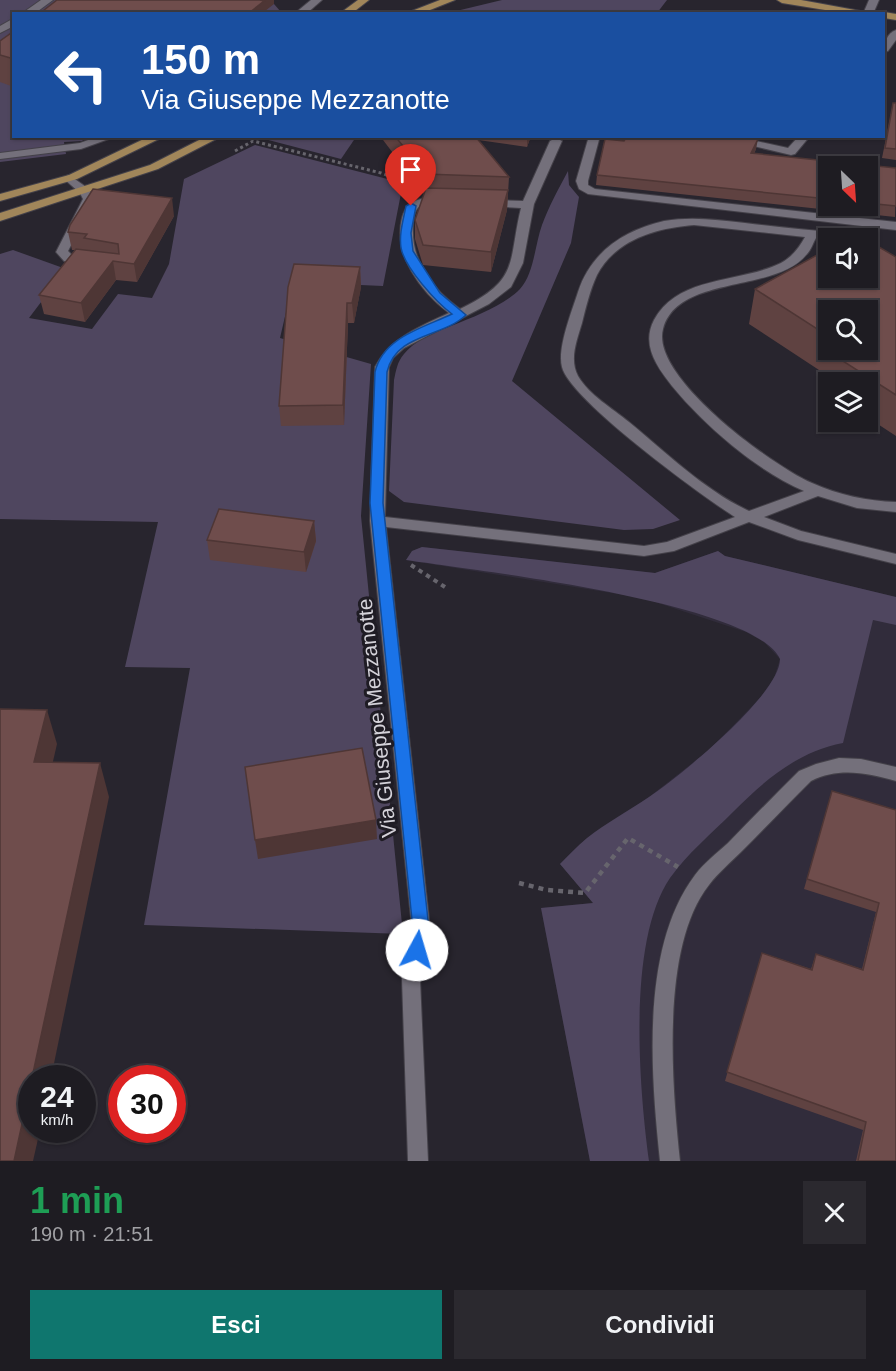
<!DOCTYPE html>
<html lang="it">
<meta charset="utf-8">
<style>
:root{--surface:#1e1c22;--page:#2b292f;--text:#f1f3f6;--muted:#a1a1a5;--line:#3c3a40;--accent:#0f766e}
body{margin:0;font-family:Arial,sans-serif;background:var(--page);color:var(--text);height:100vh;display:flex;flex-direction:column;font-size:22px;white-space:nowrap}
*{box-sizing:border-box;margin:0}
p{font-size:20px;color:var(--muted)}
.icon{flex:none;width:33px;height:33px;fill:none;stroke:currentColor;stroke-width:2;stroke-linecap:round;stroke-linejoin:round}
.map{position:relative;height:1161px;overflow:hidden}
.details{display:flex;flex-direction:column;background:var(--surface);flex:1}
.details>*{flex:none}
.top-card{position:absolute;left:12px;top:12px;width:873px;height:126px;border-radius:0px;box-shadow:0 2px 4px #0004,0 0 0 2px var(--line);background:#1a4fa0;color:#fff;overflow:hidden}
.needle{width:39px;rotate:155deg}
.buttons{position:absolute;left:818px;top:156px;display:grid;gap:12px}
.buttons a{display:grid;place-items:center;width:60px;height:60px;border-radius:0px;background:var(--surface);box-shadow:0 2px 4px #0004,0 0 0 2px var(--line);font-size:30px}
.speed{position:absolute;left:18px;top:1065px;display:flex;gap:12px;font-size:30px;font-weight:700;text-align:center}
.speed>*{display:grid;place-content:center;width:78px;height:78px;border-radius:50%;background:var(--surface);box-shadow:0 2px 4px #0004,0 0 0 2px var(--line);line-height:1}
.speed small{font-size:15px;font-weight:400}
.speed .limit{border:9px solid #d22;background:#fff;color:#111}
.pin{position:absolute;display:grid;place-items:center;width:51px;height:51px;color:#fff;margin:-62px -26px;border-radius:50% 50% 50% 0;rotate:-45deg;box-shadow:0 0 6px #0007}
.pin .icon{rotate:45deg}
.me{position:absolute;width:66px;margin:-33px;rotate:6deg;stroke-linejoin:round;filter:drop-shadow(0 0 4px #0008)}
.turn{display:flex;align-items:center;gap:21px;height:126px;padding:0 30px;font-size:27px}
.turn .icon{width:78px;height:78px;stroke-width:2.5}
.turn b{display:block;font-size:42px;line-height:51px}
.round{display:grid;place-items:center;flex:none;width:63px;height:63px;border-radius:0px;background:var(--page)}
.summary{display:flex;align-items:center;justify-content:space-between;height:102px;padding:0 30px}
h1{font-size:36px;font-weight:600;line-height:45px;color:#1e9e55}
.cta{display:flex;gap:12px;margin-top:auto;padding:12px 30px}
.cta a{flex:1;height:69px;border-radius:0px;background:var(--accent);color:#fff;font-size:24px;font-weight:600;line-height:69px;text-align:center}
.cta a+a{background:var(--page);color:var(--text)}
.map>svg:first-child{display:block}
.built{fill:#312c3b}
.green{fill:#4f465f}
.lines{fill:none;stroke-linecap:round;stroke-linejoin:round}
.minor-casing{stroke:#444149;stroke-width:2}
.major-casing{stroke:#444149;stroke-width:2}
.path-far2{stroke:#67656d;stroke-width:3;stroke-dasharray:3 3;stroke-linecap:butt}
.path-far1{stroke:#67656d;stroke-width:4;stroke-dasharray:4.5 4.5;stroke-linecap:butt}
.path{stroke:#67656d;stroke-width:4.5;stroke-dasharray:5 5;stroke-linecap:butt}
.minor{fill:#74707b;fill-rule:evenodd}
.major{fill:#a1865a;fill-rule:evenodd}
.wall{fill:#5f4241;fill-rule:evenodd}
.shaded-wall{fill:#4e3635}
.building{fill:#6f4d4c;stroke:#4e3635;stroke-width:1.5}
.route{fill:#1a73e8;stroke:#114b97;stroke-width:1.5}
.labels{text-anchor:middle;stroke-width:6;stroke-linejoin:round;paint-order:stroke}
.street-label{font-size:21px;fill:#d4d2d9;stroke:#1f1c24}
</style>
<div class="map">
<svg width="896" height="1161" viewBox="0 0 896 1161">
<rect width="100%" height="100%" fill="#28252e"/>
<polygon class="built" points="422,547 655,573 718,551 725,556 896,597 896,1161 590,1161 541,908 593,903 560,864 586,839 649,797 709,750 760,698 774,678 780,659 764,642 746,632 643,598 406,560 412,551"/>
<g class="green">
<polygon points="0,0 258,0 274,4 281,12 14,14 14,136 87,137 82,141 64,142 66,154 0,162"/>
<polygon points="502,0 667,0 657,13 448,13"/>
<polygon points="253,136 356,136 356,137 341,159"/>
<polygon points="255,145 403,183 383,286 293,282 280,338 371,364 361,516 403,934 144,925 190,668 125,667 158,522 0,519 0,254 13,250 66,269 29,318 92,329 118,294 152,298 169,264 184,179"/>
<path d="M568 171 569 185 579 197 571 243 512 381 680 520 653 529 624 530 404 502 389 491 394 380C396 371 397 362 404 354 425 327 489 320 520 289 534 274 535 244 542 225 549 206 559 188 568 171Z"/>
<path d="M422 547 655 573 718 551 725 556 896 597V625L873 620 843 743C797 752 765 780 733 812 712 833 687 854 670 878 627 941 639 1087 649 1161H590L541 908 593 903 560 864C569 855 577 846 587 838 606 823 628 811 649 797 679 777 780 695 780 659 754 602 472 570 406 560L412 551Z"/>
</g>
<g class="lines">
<defs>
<g id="minor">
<polygon points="41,0 53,0 34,14 21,14"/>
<polygon points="311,0 322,0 306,14 294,14"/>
<polygon points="869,0 879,0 873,14 863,14"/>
<polygon points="14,18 14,26 0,33 0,26"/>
<path d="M896 30V40L888 51 884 52C884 43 887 33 896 30Z"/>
<polygon points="99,136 117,136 81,149 0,159 0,153 80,143"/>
<polygon points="589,136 600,136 588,181 588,185 595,189 896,222 896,230 588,194 579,189 576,181"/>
<polygon points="711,136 734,136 788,148 799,136 810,136 795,154 791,155"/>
<path d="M556 138 562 141 534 204 523 263 511 287 489 304 404 348 393 358 389 367 385 517 644 546 667 542 735 517C702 496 570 400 562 367 557 348 572 311 578 292 591 252 624 230 664 221 692 216 718 220 745 223 777 227 808 230 840 233L846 237 816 238C813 243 811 250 807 254 775 294 678 274 663 329 650 377 773 466 812 483 839 495 867 501 896 502V512L857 508 818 496 764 517 801 531 896 554V564L798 540 749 522 674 551 644 556 386 527 430 928 420 979 428 1161H408L402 979 412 928 370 521 375 367C390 338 421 326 449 313 421 292 393 255 402 218 405 206 413 200 425 198 432 198 441 197 447 202 439 209 424 200 417 209 413 214 413 222 413 227 411 261 433 290 460 309L464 307C520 279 508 261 521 208L489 206 483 203 489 200 523 201 550 141ZM694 225 805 237C799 248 792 257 781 263 741 283 678 275 654 320 641 345 657 367 672 386 704 425 757 471 804 491L749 511C704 490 667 453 629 422 612 408 589 395 578 376 569 359 577 340 582 323 586 307 590 290 597 275 616 239 657 228 694 225Z"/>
<polygon points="69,175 89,189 95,199 68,251 72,255 91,260 93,263 87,267 64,261 56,252 83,199 80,193 63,178"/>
<path d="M839 758 861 759 896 767V781C867 773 839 767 811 781 787 805 764 829 741 852 730 863 718 873 709 885 660 947 672 1086 680 1161H660C651 1075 640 948 695 875 704 863 717 853 728 843 751 819 775 795 799 771L816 764Z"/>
</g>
<g id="major">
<polygon points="358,0 369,0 351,14 339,14"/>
<polygon points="440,0 455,0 420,14 404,14"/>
<polygon points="777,0 801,0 877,14 850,14 782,3"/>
<polygon points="884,12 896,14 896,20 884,18 884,14 880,14"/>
<polygon points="150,136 165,136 77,179 0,201 0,194 69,175"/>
<polygon points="207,136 222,136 158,169 0,221 0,213 150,165"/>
</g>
</defs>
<use href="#minor" class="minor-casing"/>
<use href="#major" class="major-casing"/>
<polyline class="path-far2" points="235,151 253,141 381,173 408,183"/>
<polyline class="path-far1" points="411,565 448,589"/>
<polyline class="path" points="519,883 547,890 585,893 628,838 678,867"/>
<use href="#minor" class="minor"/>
<use href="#major" class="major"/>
</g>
<g class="wall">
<polygon points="14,31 14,87 0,82 0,41"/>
<polygon points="893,103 896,103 896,160 882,158"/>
<polygon points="380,136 531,136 527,147 478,140 509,177 507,210 491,272 423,265 415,239 415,220 424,194"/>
<path d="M627 136H763L761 140 753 138 756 149 754 154 896 168 895 217 596 185 597 175ZM828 166H867V206H828Z"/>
<polygon points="174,216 137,282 116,280 85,322 44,314 39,295 75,250 72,250 68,232"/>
<path d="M896 257V436L867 417V382H828V391L816 384 819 370 749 324 755 289ZM828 310 867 350H828Z"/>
<polygon points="360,267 361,287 354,323 348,323 344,425 281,426 279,406"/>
<polygon points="314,521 316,541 306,572 210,560 207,540"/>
<polygon points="832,791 896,810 896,1161 856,1161 863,1130 725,1081 762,953 811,969 816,954 862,969 876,912 804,889"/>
</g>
<g class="shaded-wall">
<polygon points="245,0 274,0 274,4 265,11 265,14 246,14"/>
<polygon points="527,136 531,136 527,147"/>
<polygon points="758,139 756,149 749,163 751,153"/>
<polygon points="508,190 507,210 491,272 491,252"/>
<polygon points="172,198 174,216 137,282 134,264"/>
<polygon points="113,261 116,280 85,322 81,303"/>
<polygon points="360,267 361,287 354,323 352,303"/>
<polygon points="347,303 348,323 344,425 343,405"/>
<polygon points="314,521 316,541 306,572 304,552"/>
<polygon points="47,710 57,744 45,796 34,762"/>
<polygon points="100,763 109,797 51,1078 32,1078"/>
<polygon points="376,820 377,839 258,859 255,840"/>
<polygon points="32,1079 32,1130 40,1130 33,1161 14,1161"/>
</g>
<g class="building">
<polygon points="57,0 260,0 264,1 249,13 250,14 39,14"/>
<polygon points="14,31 14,59 0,55 0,41"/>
<polygon points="893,103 896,103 896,149 885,148"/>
<polygon points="395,136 475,136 509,177 425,174"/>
<polygon points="627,136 747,136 758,139 751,153 896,168 896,206 867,203 867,166 828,166 828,199 597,175 605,139 624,141"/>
<polygon points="426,188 508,190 491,252 423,245 415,220"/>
<polygon points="93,189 172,198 134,264 113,261 81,303 39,295 76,249 119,254 118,244 84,238 87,234 68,232 70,225"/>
<polygon points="856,234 864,238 848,238"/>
<polygon points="867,240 896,257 896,395 824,349 828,346 828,350 867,350 867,310 828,310 828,336 755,289 828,249 828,278 867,278"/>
<polygon points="294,264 360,267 352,303 347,303 343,405 279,406 288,287"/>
<polygon points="219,509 314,521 304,552 207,540"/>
<polygon points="0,709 47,710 34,762 100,763 14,1161 0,1161"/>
<polygon points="362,748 376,820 255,840 245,767"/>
<polygon points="832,791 896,810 896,1161 858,1161 866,1122 727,1072 762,953 812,970 816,954 863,970 879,903 807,879"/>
</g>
<path class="route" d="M411 203 416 206 411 233 413 251 440 293 466 315C442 338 396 333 387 372L383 503 428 920 423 955 417 957 411 955 409 950 412 920 370 503 375 372C383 337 423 328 452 314 436 302 405 268 401 248 399 234 403 221 406 206Z"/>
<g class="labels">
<g class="street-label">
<text transform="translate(377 718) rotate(-96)" y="7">Via Giuseppe Mezzanotte</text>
</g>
</g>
</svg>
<div class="buttons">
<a><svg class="needle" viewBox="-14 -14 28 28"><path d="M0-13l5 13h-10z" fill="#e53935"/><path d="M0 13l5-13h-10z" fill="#a1a1a5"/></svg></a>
<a><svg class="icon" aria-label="sound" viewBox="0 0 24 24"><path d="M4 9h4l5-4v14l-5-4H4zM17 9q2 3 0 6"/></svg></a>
<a><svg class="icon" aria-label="search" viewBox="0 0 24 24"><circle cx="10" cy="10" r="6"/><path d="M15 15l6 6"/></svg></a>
<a><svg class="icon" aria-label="layers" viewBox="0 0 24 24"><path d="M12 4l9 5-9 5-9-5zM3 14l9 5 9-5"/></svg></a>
</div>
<div class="speed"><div>24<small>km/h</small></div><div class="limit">30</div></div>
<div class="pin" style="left:411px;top:206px;background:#d93025"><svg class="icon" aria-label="arrive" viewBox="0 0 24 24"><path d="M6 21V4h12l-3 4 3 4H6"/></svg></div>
<svg class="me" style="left:417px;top:950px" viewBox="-20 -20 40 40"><circle r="19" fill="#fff"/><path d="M0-13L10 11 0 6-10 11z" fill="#1a73e8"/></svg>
<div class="top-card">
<div class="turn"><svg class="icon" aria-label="left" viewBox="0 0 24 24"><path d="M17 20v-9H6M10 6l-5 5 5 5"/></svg><div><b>150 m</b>Via Giuseppe Mezzanotte</div></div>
</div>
</div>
<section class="details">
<div class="summary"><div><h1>1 min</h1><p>190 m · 21:51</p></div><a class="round"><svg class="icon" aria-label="close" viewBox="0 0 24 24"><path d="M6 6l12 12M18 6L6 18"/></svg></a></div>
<div class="cta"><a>Esci</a><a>Condividi</a></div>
</section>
